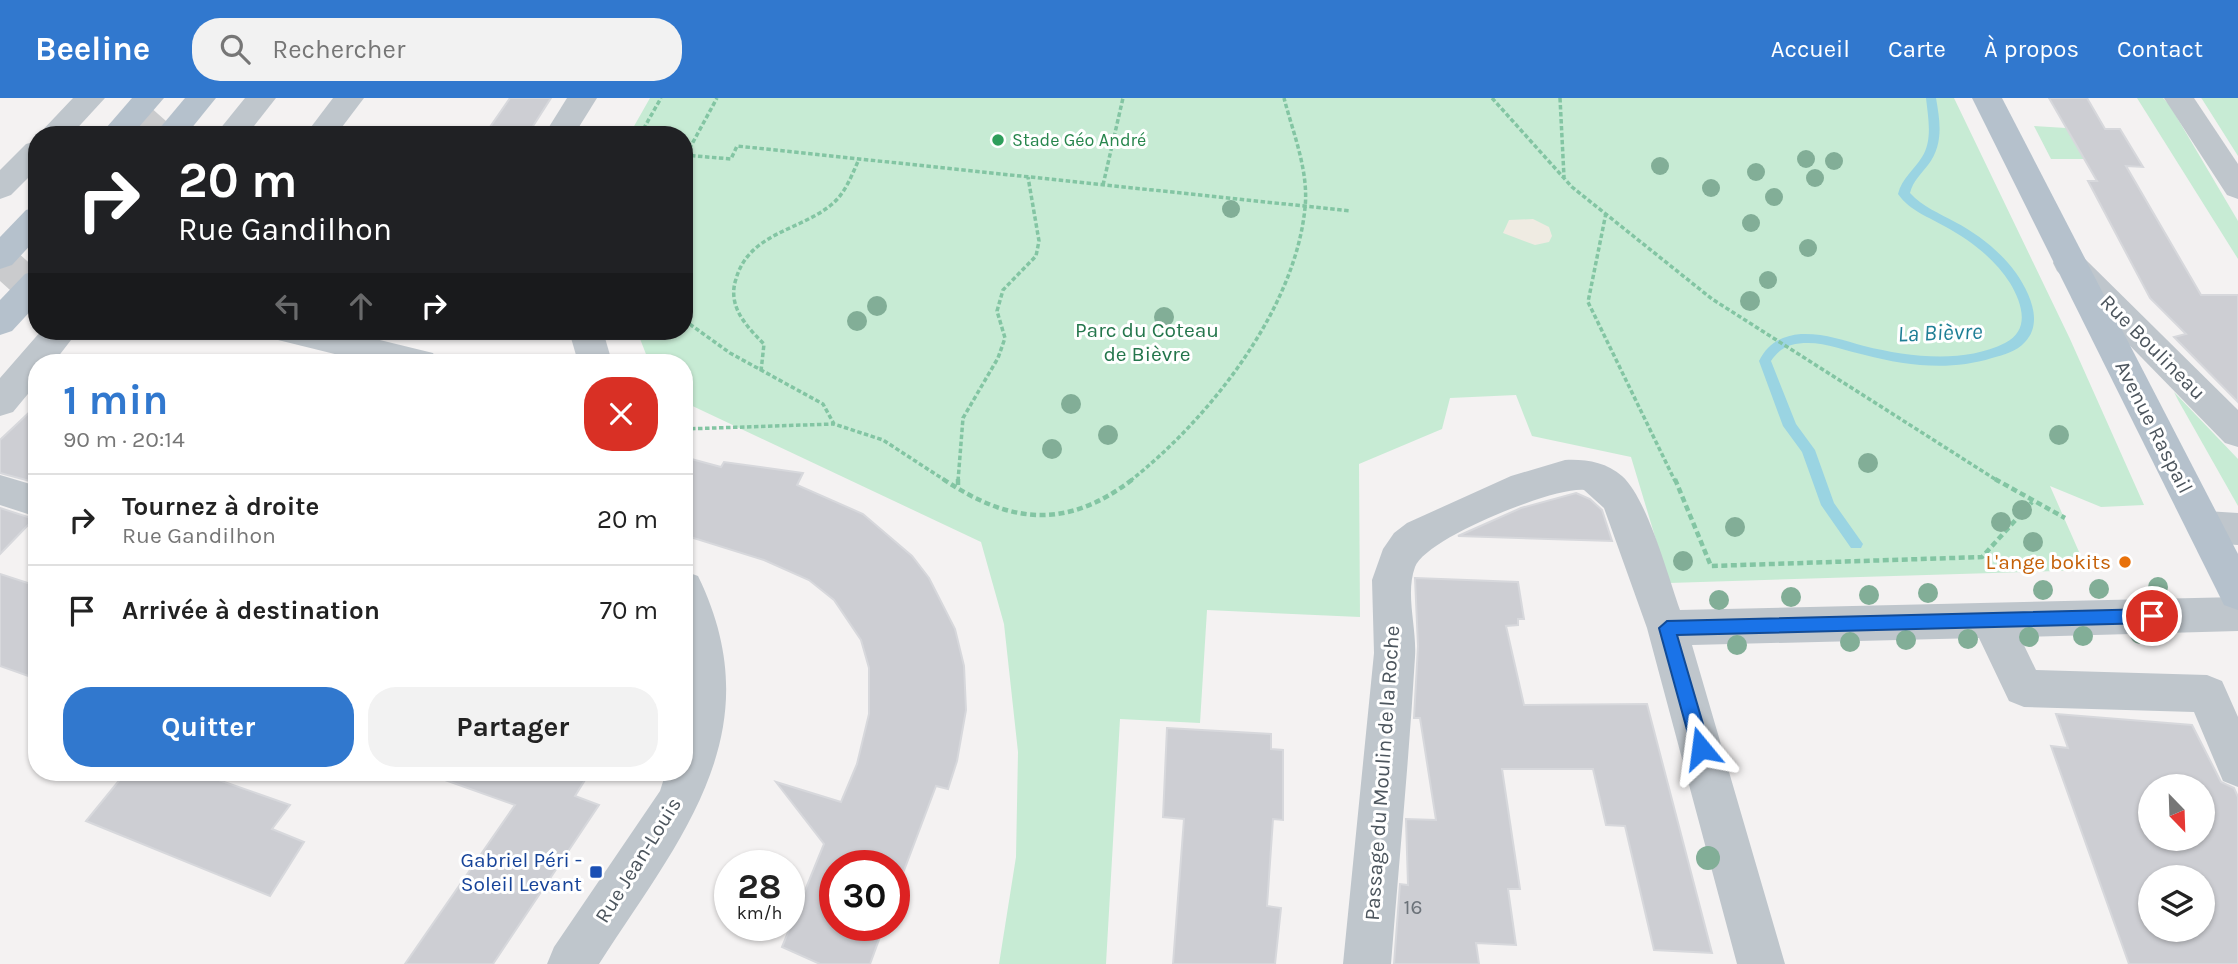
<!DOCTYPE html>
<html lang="fr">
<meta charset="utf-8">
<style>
:root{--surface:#fff;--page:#f2f2f2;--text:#222;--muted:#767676;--line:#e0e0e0;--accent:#3178ce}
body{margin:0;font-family:Karla,sans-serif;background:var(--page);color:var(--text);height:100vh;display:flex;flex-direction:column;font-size:26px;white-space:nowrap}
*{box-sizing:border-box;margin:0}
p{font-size:23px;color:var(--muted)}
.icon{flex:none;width:38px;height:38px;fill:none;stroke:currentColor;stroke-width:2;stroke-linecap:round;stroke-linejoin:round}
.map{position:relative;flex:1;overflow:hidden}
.side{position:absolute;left:28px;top:256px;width:665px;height:427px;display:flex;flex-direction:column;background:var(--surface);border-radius:28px;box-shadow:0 2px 5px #0004}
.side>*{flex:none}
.top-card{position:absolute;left:28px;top:28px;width:665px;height:214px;border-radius:28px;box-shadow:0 2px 5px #0004;background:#202124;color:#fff;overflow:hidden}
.needle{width:46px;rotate:157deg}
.buttons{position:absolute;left:2138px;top:676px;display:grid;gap:14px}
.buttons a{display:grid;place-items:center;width:77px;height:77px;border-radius:50%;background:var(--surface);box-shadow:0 2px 5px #0004;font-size:35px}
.speed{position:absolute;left:714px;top:752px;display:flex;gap:14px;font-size:35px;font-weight:700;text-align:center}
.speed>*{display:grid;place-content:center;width:91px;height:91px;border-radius:50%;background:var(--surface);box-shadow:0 2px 5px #0004;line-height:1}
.speed small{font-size:18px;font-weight:400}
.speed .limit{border:10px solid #d22;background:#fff;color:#111}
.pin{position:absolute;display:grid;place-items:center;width:60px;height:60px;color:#fff;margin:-30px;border:4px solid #fff;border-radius:50%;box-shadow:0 2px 7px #0007}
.me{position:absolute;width:77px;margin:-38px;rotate:344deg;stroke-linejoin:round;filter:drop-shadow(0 0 5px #0008)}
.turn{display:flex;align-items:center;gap:24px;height:147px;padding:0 35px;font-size:32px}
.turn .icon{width:91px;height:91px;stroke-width:2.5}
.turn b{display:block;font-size:49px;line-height:60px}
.lanes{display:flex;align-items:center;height:66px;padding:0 35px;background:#0003;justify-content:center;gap:35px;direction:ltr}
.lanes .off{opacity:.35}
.round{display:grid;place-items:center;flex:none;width:74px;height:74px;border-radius:28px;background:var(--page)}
.summary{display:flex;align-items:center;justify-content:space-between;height:119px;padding:0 35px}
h1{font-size:42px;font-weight:700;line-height:52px;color:var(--accent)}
.action{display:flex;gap:14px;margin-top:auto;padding:14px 35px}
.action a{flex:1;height:80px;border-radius:28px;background:var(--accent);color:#fff;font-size:28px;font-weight:700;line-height:80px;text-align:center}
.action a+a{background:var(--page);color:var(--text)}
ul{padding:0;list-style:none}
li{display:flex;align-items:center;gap:21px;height:91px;padding:0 35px;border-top:2px solid var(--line)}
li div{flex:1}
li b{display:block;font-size:26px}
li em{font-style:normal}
header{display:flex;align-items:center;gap:42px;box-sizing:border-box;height:98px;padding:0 35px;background:var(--accent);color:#fff}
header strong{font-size:33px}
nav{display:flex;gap:38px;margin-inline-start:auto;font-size:24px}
.search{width:490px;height:63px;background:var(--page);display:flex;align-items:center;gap:18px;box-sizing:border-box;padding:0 24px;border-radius:28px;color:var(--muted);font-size:26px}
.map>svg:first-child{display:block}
.green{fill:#c7ebd4}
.sand{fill:#efebe2}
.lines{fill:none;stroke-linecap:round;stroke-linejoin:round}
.stream{fill:#9ad4e2;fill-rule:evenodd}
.building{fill:#cdced3;stroke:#d7d8dc;stroke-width:2;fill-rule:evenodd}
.highway-tunnel{stroke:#cacbcd;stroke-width:33;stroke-dasharray:33 17;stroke-linecap:butt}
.path-far1{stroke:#83c5a3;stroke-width:3.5;stroke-dasharray:4.5 2.5;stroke-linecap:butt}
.path{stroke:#83c5a3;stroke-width:4.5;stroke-dasharray:6 3.5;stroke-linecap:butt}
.minor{fill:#bfc6cc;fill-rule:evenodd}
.major{fill:#b5c1cc;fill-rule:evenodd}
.tree{fill:#82ae97}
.route{fill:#1a73e8;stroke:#114b97;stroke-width:2}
.leisure-dot{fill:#2e9e5b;stroke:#fff;stroke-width:2.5}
.food-dot{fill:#e8710a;stroke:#fff;stroke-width:2.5}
.transit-dot{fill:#1a4fb4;stroke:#fff;stroke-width:2.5}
.labels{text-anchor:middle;stroke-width:6;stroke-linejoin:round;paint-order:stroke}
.far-leisure-label{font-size:18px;fill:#27864d;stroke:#fff;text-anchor:start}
.park-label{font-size:21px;fill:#24764c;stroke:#fff}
.street-label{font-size:21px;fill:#4c555d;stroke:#fff}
.food-label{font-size:21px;fill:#c56008;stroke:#fff;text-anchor:end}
.transit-label{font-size:21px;fill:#164399;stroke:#fff;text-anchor:end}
.near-number-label{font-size:21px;fill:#6c737a}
.water-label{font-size:23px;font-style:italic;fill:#1e7e95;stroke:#fff}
</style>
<header>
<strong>Beeline</strong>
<div class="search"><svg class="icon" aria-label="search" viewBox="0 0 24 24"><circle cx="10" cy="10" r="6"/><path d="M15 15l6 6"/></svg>Rechercher</div>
<nav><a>Accueil</a><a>Carte</a><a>À propos</a><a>Contact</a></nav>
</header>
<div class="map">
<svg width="2238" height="866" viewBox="0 0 2238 866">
<rect width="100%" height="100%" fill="#f4f2f2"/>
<g class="green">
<polygon points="650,0 1954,0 2070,241 2144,407 2101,409 2050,388 2087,472 1669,485 1631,359 1532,338 1516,297 1450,300 1442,331 1359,366 1360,519 1207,512 1200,625 1120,621 1106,866 999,866 1016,759 1018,654 1004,526 981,444 684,304 684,264 649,264 637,233 684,233 684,37 629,37"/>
<polygon points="2137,0 2163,0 2169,6 2238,123 2238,161"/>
<polygon points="2201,0 2238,0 2238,58 2202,1"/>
<polygon points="2034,28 2066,30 2084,61 2051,61"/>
<polygon points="2174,294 2238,361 2238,408 2178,302"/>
</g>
<polygon class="sand" points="1533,121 1549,129 1552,138 1549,144 1535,147 1503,135 1509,122"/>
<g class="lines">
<path class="stream" d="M1926 0H1936C1940 23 1944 46 1928 67 1921 76 1913 83 1910 95 1923 109 1939 115 1955 124 1978 136 2001 154 2016 175 2029 194 2044 224 2025 244 2017 253 2004 257 1992 260 1951 273 1906 268 1865 257 1846 253 1827 245 1808 245 1792 245 1780 249 1771 263L1796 326 1815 352 1834 405 1863 446 1861 450H1851L1821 407 1802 354 1783 328 1759 263C1768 245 1781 238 1801 236 1823 235 1843 242 1864 248 1909 259 1963 266 2005 245 2031 232 2022 205 2010 185 1995 161 1970 142 1946 129 1929 119 1910 113 1898 96 1902 80 1914 72 1922 59 1933 42 1928 19 1926 0Z"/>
</g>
<g class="building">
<polygon points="510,0 551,0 528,36 488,32"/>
<polygon points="2049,0 2087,0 2105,31 2120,31 2143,69 2126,68 2201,197 2238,197 2238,304 2174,239 2186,236 2150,200 2088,83 2097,83"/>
<polygon points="37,307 37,385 0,375 0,342"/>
<polygon points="684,359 721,369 724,364 803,375 797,387 863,416 912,458 929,480 955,531 964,568 966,612 957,663 948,691 936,688 894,799 894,768 835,768 835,828 884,828 870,866 820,866 782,849 824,746 776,684 841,704 857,666 869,616 869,570 861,542 834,502 809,482 764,462 684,437"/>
<polygon points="1576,395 1590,401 1602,412 1612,443 1458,438 1521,410"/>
<polygon points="0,410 34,421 0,456"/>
<polygon points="0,476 37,488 37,581 0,568"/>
<polygon points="1415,480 1518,484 1524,521 1518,521 1518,527 1506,528 1524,607 1647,606 1712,855 1654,852 1625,728 1606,727 1593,671 1502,671 1520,791 1508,791 1516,847 1476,845 1479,866 1394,866 1400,786 1408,787 1406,721 1436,722 1420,620 1414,620 1418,548"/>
<path d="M2056 616 2192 627 2221 684 2234 690 2238 699V866H2129L2051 648 2068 650ZM2151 688H2203V740H2151ZM2151 779H2203V831H2151Z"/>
<polygon points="1167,630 1271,636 1271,651 1283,652 1283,722 1273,721 1267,808 1281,810 1275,866 1173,866 1184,721 1163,719"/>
<polygon points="126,674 149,674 172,682 179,674 196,674 290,707 272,731 304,744 270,798 86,723"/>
<polygon points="435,674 590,674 575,698 599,707 493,866 405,866 515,707 434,678"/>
</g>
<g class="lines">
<g class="highway-tunnel">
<polyline points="132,37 165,0"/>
<polyline points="0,183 37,142"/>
</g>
<g class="path-far1">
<polyline points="1492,0 1572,89 1712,201 1998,383"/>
<polyline points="1560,0 1564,79"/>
<polyline points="640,37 661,0"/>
<polyline points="684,57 731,61 737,48 1351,113"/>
<polyline points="686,57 717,0"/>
<polyline points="1103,87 1123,0"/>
<polyline points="1606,115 1588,204 1675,383"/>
<polyline points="684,222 730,255 823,306 834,326 883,342 946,383"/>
<path d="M761 273 764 246C746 228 727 208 736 181 749 135 799 133 831 107 845 96 852 77 859 61"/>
<polyline points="684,331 834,326"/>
<polyline points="958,383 963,320 998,260 1005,240 997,213 1003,192 1036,158 1039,143 1028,79"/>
<path d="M1130 383C1209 321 1295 212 1305 110 1309 73 1293 35 1284 0"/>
</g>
<g class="path">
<path d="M943 381C1010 426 1067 432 1133 381"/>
<polyline points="958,381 958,389"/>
<polyline points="1675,381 1711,468 1982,459 2032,404"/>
<polyline points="1995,381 2065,420"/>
</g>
<g class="minor">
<polygon points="73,0 105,0 71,37 38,37"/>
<polygon points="245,0 276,0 247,37 215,37"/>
<polygon points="333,0 364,0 336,37 305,37"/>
<polygon points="567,0 597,0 574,37 544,37"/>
<polygon points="2164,0 2194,0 2238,66 2238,101 2227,97"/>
<polygon points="37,43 37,71 11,97 0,101 0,72 26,46"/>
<polygon points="2069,153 2081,157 2238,312 2238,349 2225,345 2057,173 2053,165 2057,157"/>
<polygon points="41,233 78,233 54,264 37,264 37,285 13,314 0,318 0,280"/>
<polygon points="273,233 343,233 433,255 438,264 367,264 278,242"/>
<polygon points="569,233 603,233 612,264 578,264"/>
<path d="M1565 362C1585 361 1606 364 1622 378 1647 400 1668 478 1680 512L2238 499V533L2020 539 2036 572 2207 577 2222 583 2238 619V689L2223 683 2194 614 2024 609 2009 603 1979 540 1692 547 1785 866H1737L1647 530 1604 410 1584 392C1553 389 1426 440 1415 469 1405 496 1417 530 1415 559 1409 661 1399 764 1391 866H1343L1374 555 1372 482 1383 451 1394 435 1407 425 1511 378Z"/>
<polygon points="0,377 37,388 37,419 0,407"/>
<polygon points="2206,413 2238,415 2238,447 2206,445 2192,440 2187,429 2192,418"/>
<path d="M684 473 698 478C774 634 681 739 599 866H547L554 849 660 693 666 674H684Z"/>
</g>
<g class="major">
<polygon points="132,0 164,0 132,37 100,37"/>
<polygon points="185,0 216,0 186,37 154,37"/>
<polygon points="1972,0 2002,0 2238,456 2238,512 2224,507"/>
<polygon points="37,109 37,140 12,167 0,171 0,139 26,112"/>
<polygon points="37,172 37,206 12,233 0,237 0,202 25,176"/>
</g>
</g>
<g class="tree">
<circle cx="1806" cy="61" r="9"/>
<circle cx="1834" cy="63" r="9"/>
<circle cx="1660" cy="68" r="9"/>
<circle cx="1756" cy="74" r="9"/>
<circle cx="1815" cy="80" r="9"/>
<circle cx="1711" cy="90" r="9"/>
<circle cx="1774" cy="99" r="9"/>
<circle cx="1231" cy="111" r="9"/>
<circle cx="1751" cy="125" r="9"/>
<circle cx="1808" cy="150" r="9"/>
<circle cx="1768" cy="182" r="9"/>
<circle cx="1750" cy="203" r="10"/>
<circle cx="877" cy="208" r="10"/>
<circle cx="1164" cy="219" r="10"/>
<circle cx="857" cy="223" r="10"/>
<circle cx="1071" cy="306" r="10"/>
<circle cx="1108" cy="337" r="10"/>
<circle cx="2059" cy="337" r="10"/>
<circle cx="1052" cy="351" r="10"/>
<circle cx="1868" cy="365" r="10"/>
<circle cx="2022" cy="412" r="10"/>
<circle cx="2001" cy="424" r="10"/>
<circle cx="1735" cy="429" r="10"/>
<circle cx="2033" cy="444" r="10"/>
<circle cx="1683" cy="463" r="10"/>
<circle cx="2158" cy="489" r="10"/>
<circle cx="2099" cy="491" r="10"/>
<circle cx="2043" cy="492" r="10"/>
<circle cx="1928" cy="495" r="10"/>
<circle cx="1869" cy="497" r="10"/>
<circle cx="1791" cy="499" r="10"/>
<circle cx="1719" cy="502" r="10"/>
<circle cx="2140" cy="536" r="10"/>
<circle cx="2083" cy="538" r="10"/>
<circle cx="2029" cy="539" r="10"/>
<circle cx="1968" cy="541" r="10"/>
<circle cx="1906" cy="542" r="10"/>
<circle cx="1850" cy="544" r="10"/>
<circle cx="1737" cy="547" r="10"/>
<circle cx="1708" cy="760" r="12"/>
</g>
<polygon class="route" points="2152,511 2160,518 2152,525 1677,537 1710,650 1707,656 1701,658 1695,656 1692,650 1659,530 1667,523"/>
<circle class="leisure-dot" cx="998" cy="42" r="7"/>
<circle class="food-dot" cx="2125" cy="464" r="7"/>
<rect class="transit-dot" x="589" y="767" width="14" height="14" rx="3.5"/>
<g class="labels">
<g class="far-leisure-label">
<text x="1012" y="48">Stade Géo André</text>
</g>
<g class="park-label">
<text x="1147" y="239">Parc du Coteau<tspan x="1147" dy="24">de Bièvre</tspan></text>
</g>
<g class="street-label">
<text transform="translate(2153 249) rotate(45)" y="7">Rue Boulineau</text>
<text transform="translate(2154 329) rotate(63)" y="7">Avenue Raspail</text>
<text transform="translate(1382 675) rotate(-86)" y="7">Passage du Moulin de la Roche</text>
<text transform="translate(638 762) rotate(-58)" y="7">Rue Jean-Louis</text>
</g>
<g class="food-label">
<text x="2111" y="471">L'ange bokits</text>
</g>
<g class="transit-label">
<text x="582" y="769">Gabriel Péri -<tspan x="582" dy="24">Soleil Levant</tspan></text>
</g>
<g class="near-number-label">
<text x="1413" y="816">16</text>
</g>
<g class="water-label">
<text transform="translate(1940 234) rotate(-2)" y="8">La Bièvre</text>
</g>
</g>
</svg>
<div class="buttons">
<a><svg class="needle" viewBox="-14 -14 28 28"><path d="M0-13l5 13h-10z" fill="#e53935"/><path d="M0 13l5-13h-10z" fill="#767676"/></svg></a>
<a><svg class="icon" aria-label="layers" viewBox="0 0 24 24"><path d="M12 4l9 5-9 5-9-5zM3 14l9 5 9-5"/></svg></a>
</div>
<div class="speed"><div>28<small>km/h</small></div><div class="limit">30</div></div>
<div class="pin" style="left:2152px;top:518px;background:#d93025"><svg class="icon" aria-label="arrive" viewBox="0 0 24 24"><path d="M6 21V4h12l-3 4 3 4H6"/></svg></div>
<svg class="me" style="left:1701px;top:650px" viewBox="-20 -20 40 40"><path d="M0-17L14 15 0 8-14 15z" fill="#1a73e8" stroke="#fff" stroke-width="4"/></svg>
<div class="top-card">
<div class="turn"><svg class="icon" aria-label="right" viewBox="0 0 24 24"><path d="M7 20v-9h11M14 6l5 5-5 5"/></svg><div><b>20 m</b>Rue Gandilhon</div></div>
<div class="lanes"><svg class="icon off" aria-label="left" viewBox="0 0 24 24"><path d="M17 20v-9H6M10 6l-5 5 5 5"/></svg><svg class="icon off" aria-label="ahead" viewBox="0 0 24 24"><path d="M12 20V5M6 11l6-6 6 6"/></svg><svg class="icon" aria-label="right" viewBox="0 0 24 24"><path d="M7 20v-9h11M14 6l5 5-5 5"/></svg></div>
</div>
<section class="side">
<div class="summary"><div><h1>1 min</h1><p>90 m · 20:14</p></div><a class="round" style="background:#d93025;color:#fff"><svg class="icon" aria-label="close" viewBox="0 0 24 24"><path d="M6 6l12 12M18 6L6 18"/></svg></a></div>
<ul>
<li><svg class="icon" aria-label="right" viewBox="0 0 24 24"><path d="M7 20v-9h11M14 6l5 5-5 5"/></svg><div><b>Tournez à droite</b><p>Rue Gandilhon</p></div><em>20 m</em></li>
<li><svg class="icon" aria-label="arrive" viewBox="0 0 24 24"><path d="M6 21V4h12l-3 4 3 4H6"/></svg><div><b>Arrivée à destination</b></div><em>70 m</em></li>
</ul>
<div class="action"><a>Quitter</a><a>Partager</a></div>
</section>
</div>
